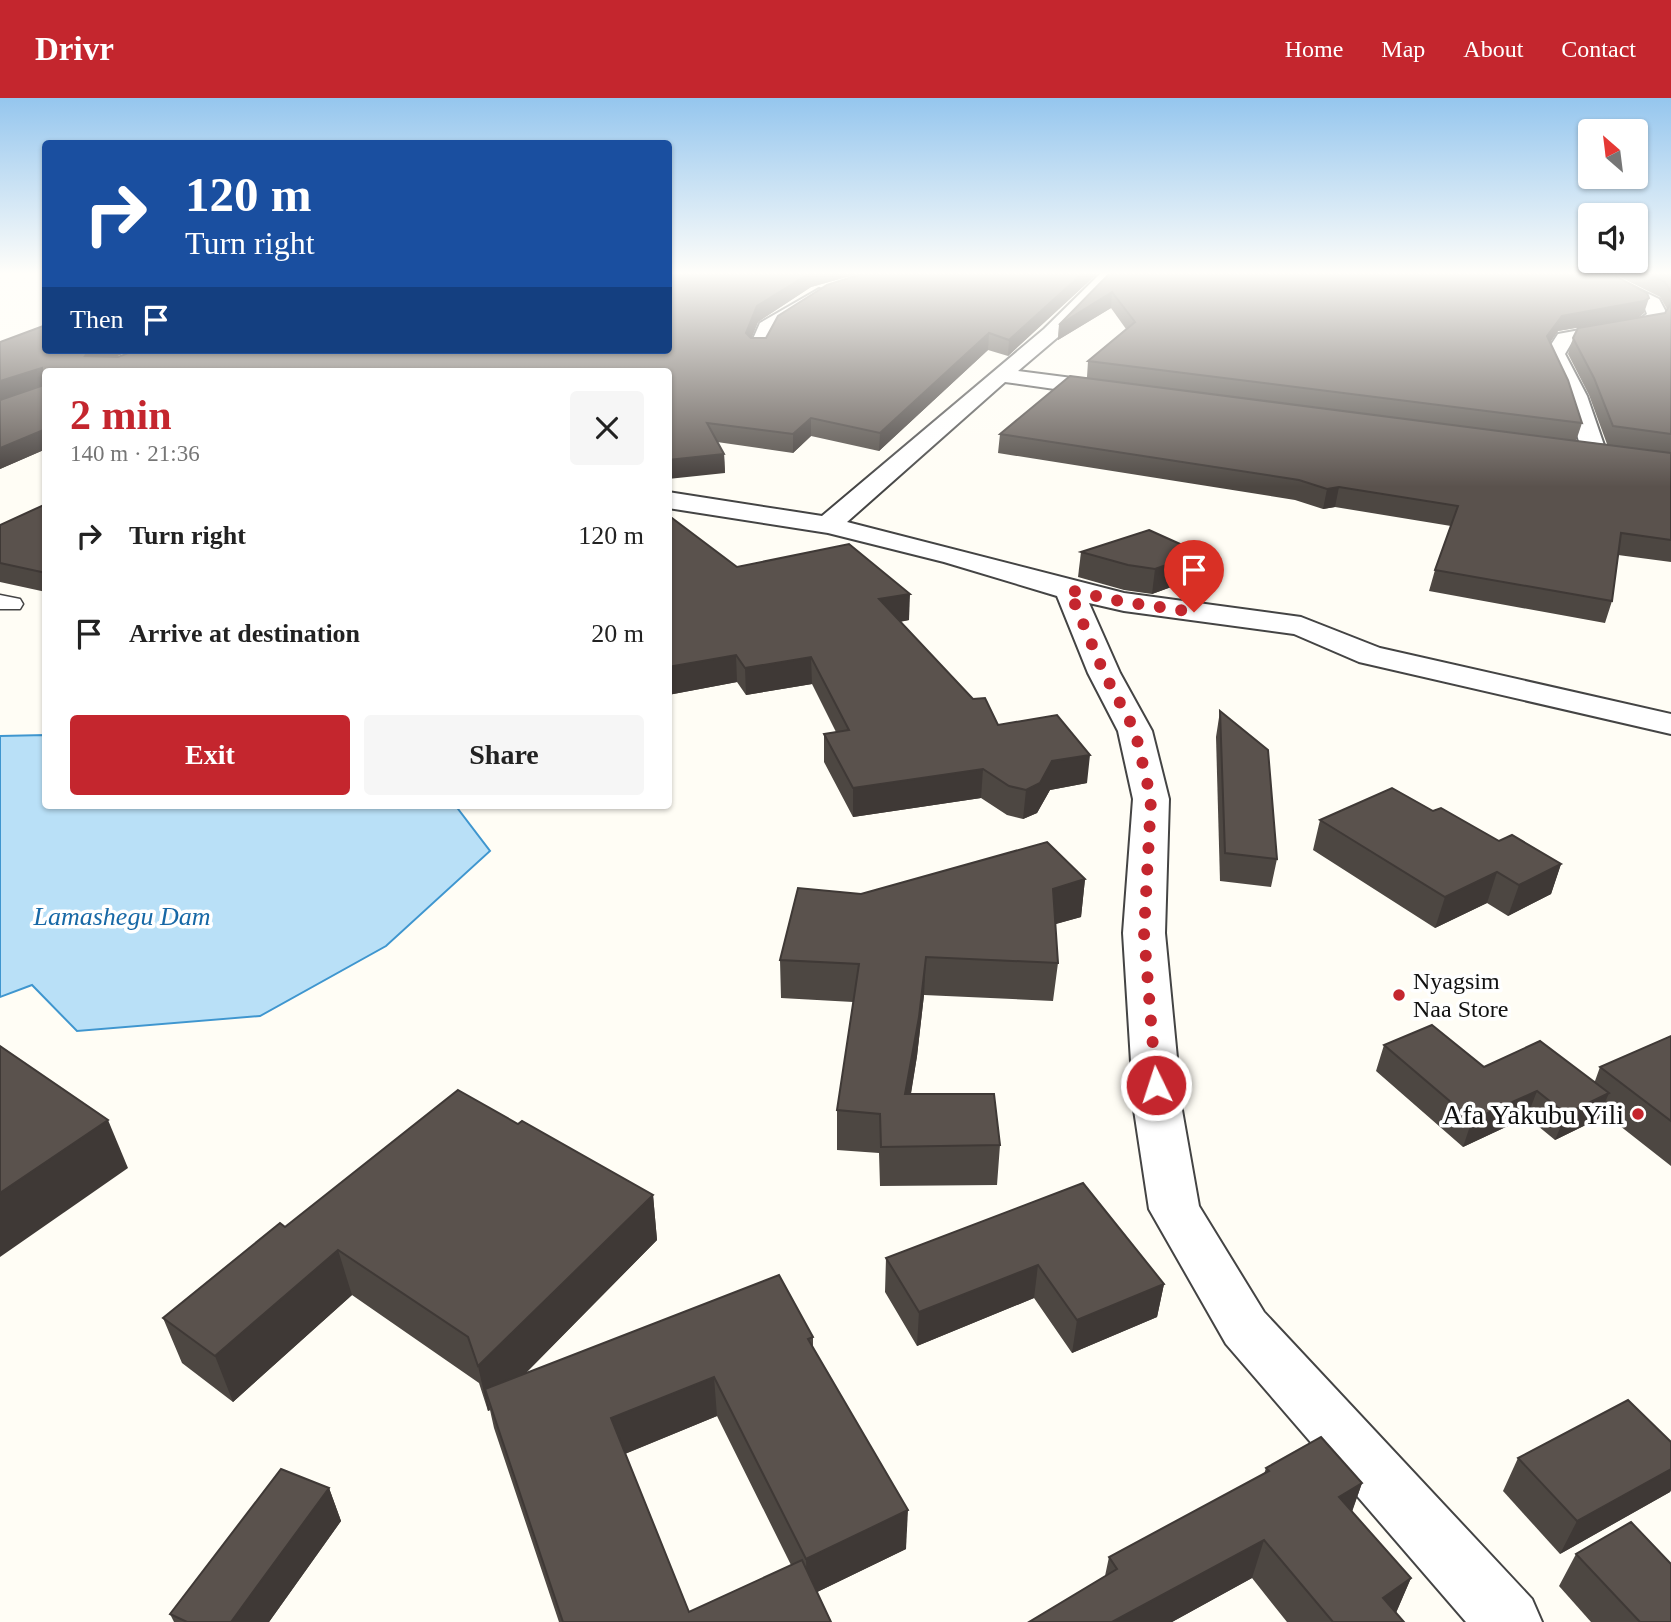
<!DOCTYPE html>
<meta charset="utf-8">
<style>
:root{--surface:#fff;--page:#f6f6f6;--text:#222;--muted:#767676;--accent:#c4262e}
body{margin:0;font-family:Georgia,serif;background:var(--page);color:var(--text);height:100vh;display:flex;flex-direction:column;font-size:26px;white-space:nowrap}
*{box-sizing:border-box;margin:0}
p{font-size:23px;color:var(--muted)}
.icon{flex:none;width:38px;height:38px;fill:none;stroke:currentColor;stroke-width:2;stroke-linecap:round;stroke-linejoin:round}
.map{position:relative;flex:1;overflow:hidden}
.sheet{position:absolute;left:42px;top:270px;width:630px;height:441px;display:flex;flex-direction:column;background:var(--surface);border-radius:7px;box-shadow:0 2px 5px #0004}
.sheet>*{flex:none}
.guide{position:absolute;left:42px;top:42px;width:630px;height:214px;border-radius:7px;box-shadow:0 2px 5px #0004;background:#1a4fa0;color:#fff;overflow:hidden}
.needle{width:46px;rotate:332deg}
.controls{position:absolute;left:1578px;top:21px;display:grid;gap:14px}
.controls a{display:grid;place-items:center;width:70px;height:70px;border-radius:7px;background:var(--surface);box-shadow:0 2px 5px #0004;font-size:35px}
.pin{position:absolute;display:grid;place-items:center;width:60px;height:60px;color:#fff;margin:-72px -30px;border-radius:50% 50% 50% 0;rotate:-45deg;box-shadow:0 0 7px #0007}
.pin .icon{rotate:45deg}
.me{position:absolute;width:77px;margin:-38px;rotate:356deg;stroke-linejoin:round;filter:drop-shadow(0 0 5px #0008)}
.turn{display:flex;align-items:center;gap:24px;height:147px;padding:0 28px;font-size:32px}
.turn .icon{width:91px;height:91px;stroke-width:2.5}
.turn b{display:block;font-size:49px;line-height:60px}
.then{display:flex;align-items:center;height:66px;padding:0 28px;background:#0003;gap:14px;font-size:26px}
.round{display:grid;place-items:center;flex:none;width:74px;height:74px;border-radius:7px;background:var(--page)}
.overview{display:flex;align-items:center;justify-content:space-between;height:119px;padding:0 28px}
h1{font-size:42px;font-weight:700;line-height:52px;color:var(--accent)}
.action{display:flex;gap:14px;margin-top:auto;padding:14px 28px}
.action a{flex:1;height:80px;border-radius:7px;background:var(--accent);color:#fff;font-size:28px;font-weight:700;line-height:80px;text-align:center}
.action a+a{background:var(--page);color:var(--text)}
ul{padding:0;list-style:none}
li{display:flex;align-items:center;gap:21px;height:98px;padding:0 28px}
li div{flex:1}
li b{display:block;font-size:26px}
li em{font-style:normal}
header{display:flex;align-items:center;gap:42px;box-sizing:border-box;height:98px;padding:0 35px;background:var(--accent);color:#fff}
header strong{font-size:33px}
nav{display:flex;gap:38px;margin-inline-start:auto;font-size:24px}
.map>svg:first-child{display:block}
.water{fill:#b9e0f7;stroke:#3f96cf;stroke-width:2}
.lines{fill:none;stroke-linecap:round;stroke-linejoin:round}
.service-casing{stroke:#444;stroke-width:3}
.minor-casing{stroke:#444;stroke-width:4}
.service{fill:#fff;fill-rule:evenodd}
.minor{fill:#fff;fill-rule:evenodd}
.wall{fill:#4d4742;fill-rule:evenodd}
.shaded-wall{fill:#3f3936}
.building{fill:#5a524d;stroke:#3f3936;stroke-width:2}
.route{stroke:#c4262e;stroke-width:12;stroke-dasharray:0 21.6}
.poi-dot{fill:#c4262e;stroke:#fff;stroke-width:2.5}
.labels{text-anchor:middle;stroke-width:7;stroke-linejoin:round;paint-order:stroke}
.poi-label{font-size:24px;fill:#111;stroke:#fff;text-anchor:start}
.water-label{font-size:26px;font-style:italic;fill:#1768a6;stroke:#fff}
.near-poi-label{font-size:28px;fill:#111;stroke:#fff;text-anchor:end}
</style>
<header>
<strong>Drivr</strong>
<nav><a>Home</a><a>Map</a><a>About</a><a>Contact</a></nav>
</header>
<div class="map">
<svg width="1671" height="1524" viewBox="0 0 1671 1524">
<rect width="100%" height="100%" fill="#fffdf5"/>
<polygon class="water" points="45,637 46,707 455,707 490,753 386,848 260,918 77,933 32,887 0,899 0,638"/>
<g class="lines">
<defs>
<polygon id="service" points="0,497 20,501 23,506 20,511 0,511"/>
<g id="minor">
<polygon points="1101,175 1120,175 1058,239 1018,273 1111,285 1119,287 1122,292 1119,297 1111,299 1005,284 847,424 1124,495 1301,519 1380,550 1671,616 1671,636 1359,564 1294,536 1124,513 1089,505 1120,575 1152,633 1169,701 1165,835 1182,1012 1199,1108 1264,1214 1532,1501 1542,1524 1466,1524 1226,1246 1149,1111 1134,1012 1123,835 1133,701 1118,633 1088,575 1057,498 944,464 828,435 668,410 668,394 822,418 1044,231"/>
<polygon points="1582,175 1605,175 1659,201 1667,216 1660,228 1572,244 1565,256 1587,298 1606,353 1602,358 1594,360 1586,358 1582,353 1565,298 1545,256 1558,236 1640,221 1647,216 1644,208"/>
<polygon points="819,191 826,193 828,197 826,201 776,232 766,254 752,254 749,250 760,225"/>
</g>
</defs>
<use href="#service" class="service-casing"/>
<use href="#minor" class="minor-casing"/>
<use href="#service" class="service"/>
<use href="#minor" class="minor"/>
</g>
<g class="wall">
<polygon points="668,175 861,175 811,189 758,224 751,240 766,240 864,175 1098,175 1008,258 988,252 879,353 811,338 793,355 717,344 724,356 725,375 668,273 46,273 46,351 0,371 0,244 132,252 115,259 118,259"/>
<polygon points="1110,175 1644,215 1639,219 1558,233 1550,244 1582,325 1576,343 1607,346 1589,297 1568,256 1573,240 1665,215 1667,211 1660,199 1612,175 1671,175 1671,464 1618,457 1612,503 1605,525 1429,493 1435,472 1451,428 1335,409 1323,411 1295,402 998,355 1000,336 1087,279 1088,263 1126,231 1111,210 1058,242 1059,227"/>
<polygon points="46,406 46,494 0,484 0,427"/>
<polygon points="668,417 737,469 909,522 900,524 998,627 1087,685 1050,692 1037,715 1023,721 1007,717 981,700 853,719 824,664 824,636 836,634 812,586 746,597 737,584 668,597"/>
<polygon points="1081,454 1200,455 1196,480 1152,496 1124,492 1078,479"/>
<polygon points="1220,613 1277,761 1271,789 1220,783 1216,639"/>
<polygon points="1433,713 1499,743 1561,766 1551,796 1508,818 1487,805 1435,830 1313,752 1320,722"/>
<polygon points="1085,781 1081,819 1055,826 1058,865 1053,903 924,897 917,958 911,996 1000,1047 997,1087 880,1088 879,1055 837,1052 837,1012 853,904 781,900 780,862 861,796"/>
<polygon points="1671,938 1671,1068 1601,1013 1598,1021 1555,1042 1527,1019 1463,1049 1376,973 1384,947 1484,969 1595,983 1600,969"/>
<path d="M518 1026 653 1097 657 1142 527 1274 813 1239V1249L906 1451 817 1494 831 1524H559L494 1330 490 1312 488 1313 479 1285 352 1197 233 1304 182 1265 163 1220 285 1129ZM717 1318 791 1467 689 1514 625 1356Z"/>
<polygon points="1083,1085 1164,1186 1157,1219 1072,1255 1034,1200 917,1248 885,1194 886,1160"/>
<polygon points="1671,1344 1671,1392 1670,1394 1560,1456 1503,1393 1518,1360"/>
<polygon points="1266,1370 1362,1385 1352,1414 1411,1480 1396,1515 1404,1524 1287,1524 1252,1480 1172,1524 1029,1524 1105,1478 1109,1459 1264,1376"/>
<polygon points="329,1390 341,1423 269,1524 174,1524 170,1516"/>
<polygon points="1576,1456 1671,1524 1591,1524 1559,1488"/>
</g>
<g class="shaded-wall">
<polygon points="810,175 861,175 811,189 758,224 747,252 746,235 757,208"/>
<polygon points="1083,175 1098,175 1008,258 1009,242"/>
<polygon points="1112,194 1111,210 1058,242 1059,227"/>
<polygon points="1649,200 1644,215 1639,219 1558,233 1543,255 1547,238 1562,218"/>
<polygon points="989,235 988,252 879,353 880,335"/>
<polygon points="89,252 132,252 95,267 85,258"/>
<polygon points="42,270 46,288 0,302 0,283"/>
<polygon points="811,320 811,338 793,355 793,336"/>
<polygon points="46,331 46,351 0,371 0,350"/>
<polygon points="724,356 725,375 668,381 668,362"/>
<polygon points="1339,389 1335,409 1323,411 1327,391"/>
<polygon points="1200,455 1196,480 1152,496 1155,471"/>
<polygon points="910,496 909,522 879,527 879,501"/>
<polygon points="736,557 737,584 668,597 668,569"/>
<polygon points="811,559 812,586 746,597 745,570"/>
<polygon points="1090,657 1087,685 1050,692 1037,715 1023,721 1026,692 1052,663"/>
<polygon points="983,671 981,700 853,719 853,690"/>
<polygon points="1561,766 1551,796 1508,818 1519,787"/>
<polygon points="1497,774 1487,805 1435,830 1445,799"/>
<polygon points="1085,781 1081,819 1049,828 1053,791"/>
<polygon points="926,859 924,897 917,958 904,1036 905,996"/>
<polygon points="1537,993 1527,1019 1463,1049 1472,1022"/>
<polygon points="1609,995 1598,1021 1555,1042 1566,1016"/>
<polygon points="108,1022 128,1070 0,1159 0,1095"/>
<polygon points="653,1097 657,1142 491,1310 485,1291 490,1312 488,1313 478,1268"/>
<polygon points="338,1152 352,1197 233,1304 215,1258"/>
<polygon points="1038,1167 1034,1200 917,1248 919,1214"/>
<polygon points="1164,1186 1157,1219 1072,1255 1077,1222"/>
<polygon points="714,1279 717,1318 617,1359 611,1320"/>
<polygon points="1671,1371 1671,1392 1670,1394 1560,1456 1577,1423"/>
<polygon points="1362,1385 1348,1424 1339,1399"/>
<polygon points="329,1390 341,1423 269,1524 231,1524"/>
<polygon points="908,1412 906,1451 807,1499 806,1461"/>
<polygon points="1264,1442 1252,1480 1172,1524 1112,1524"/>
<polygon points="1411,1480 1394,1519 1383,1500"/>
</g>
<g class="building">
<polygon points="668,175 810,175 757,208 746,235 751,240 766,240 778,218 827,187 864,175 1083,175 1009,242 989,235 880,335 811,320 793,336 707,325 724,356 668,362 668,273 46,273 46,331 0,350 0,302 41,288 42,270 0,283 0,244 46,227 46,252 89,252 85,258 118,259 136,252 668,252"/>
<polygon points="1110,175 1610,175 1647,195 1649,200 1644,203 1562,218 1547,238 1568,282 1582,325 1088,263 1135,224 1112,194 1059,227"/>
<polygon points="1647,175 1671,175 1671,194 1665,184"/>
<polygon points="1671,205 1671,336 1613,328 1594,280 1573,240 1578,230 1665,215"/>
<polygon points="1070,278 1671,355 1671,442 1621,435 1612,503 1435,472 1458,408 1339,389 1327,391 1299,382 1000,336"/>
<polygon points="46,406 46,475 0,465 0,427"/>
<polygon points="668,417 737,469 849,446 910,496 879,501 973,601 985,600 998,627 1057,617 1090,657 1052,663 1040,685 1026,692 1009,688 983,671 853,690 824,636 849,632 811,559 745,570 736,557 668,569"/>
<polygon points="1149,432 1200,455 1155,471 1128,467 1081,454"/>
<polygon points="1220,613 1268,652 1277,761 1225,755"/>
<polygon points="1392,690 1433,713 1441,710 1499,743 1512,737 1561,766 1519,787 1497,774 1445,799 1320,722"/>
<polygon points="1047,744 1085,781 1053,791 1058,865 926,859 919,919 905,996 994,996 1000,1047 881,1049 880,1016 837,1012 859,866 780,862 798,790 861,796"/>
<polygon points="1432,927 1484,969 1540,943 1609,995 1566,1016 1537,993 1472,1022 1384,947"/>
<polygon points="1671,938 1671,1023 1600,969"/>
<polygon points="0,948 108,1022 0,1095"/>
<polygon points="458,992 518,1026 522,1023 653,1097 478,1268 468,1239 338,1152 215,1258 163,1220 280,1125 285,1129"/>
<polygon points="1083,1085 1164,1186 1077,1222 1038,1167 919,1214 886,1160"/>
<polygon points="779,1177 813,1239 808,1241 908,1412 806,1461 714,1279 611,1320 689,1514 802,1462 831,1524 563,1524 485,1291"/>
<polygon points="1628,1302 1671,1344 1671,1371 1577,1423 1518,1360"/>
<polygon points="1321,1339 1362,1385 1339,1399 1411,1480 1383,1500 1404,1524 1333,1524 1264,1442 1112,1524 1029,1524 1117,1471 1109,1459 1269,1373 1266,1370"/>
<polygon points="281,1371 329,1390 231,1524 187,1524 170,1516"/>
<polygon points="1631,1424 1671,1466 1671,1524 1640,1524 1576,1456"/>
</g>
<linearGradient id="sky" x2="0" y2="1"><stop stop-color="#95c6ee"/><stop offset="0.45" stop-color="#fffefa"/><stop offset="1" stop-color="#fffefa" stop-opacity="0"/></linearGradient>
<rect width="1671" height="389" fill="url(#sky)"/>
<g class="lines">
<polyline class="route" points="1156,987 1144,835 1151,701 1135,633 1104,575 1069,492 1124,504 1194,514"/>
</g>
<g class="poi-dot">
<circle cx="1399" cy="897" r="7"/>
<circle cx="1638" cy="1016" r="7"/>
</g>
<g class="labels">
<g class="poi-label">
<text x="1413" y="891">Nyagsim<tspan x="1413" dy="28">Naa Store</tspan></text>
</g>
<g class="water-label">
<text x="122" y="827">Lamashegu Dam</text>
</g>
<g class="near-poi-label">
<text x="1624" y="1026">Afa Yakubu Yili</text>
</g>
</g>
</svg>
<div class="controls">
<a><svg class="needle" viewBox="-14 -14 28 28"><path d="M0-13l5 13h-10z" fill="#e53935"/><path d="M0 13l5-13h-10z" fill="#767676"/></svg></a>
<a><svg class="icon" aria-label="sound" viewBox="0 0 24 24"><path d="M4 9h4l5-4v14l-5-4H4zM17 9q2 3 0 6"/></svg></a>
</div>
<div class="pin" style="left:1194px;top:514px;background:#d93025"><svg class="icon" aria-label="arrive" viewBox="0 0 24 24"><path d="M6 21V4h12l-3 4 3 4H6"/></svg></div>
<svg class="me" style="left:1156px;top:987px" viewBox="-20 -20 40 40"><circle r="17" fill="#c4262e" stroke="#fff" stroke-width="3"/><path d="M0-11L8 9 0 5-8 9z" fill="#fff"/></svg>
<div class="guide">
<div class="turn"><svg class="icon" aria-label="right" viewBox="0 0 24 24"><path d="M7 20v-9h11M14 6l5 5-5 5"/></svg><div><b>120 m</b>Turn right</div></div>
<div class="then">Then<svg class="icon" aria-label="arrive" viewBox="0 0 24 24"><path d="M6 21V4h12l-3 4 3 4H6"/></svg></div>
</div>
<section class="sheet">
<div class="overview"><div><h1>2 min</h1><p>140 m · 21:36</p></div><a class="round"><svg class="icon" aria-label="close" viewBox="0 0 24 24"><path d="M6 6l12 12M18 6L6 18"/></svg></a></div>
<ul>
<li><svg class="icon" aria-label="right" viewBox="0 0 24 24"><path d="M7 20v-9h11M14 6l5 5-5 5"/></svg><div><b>Turn right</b></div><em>120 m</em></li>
<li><svg class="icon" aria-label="arrive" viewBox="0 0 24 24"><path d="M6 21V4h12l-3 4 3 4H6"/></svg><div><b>Arrive at destination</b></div><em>20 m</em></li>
</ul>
<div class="action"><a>Exit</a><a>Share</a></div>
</section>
</div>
